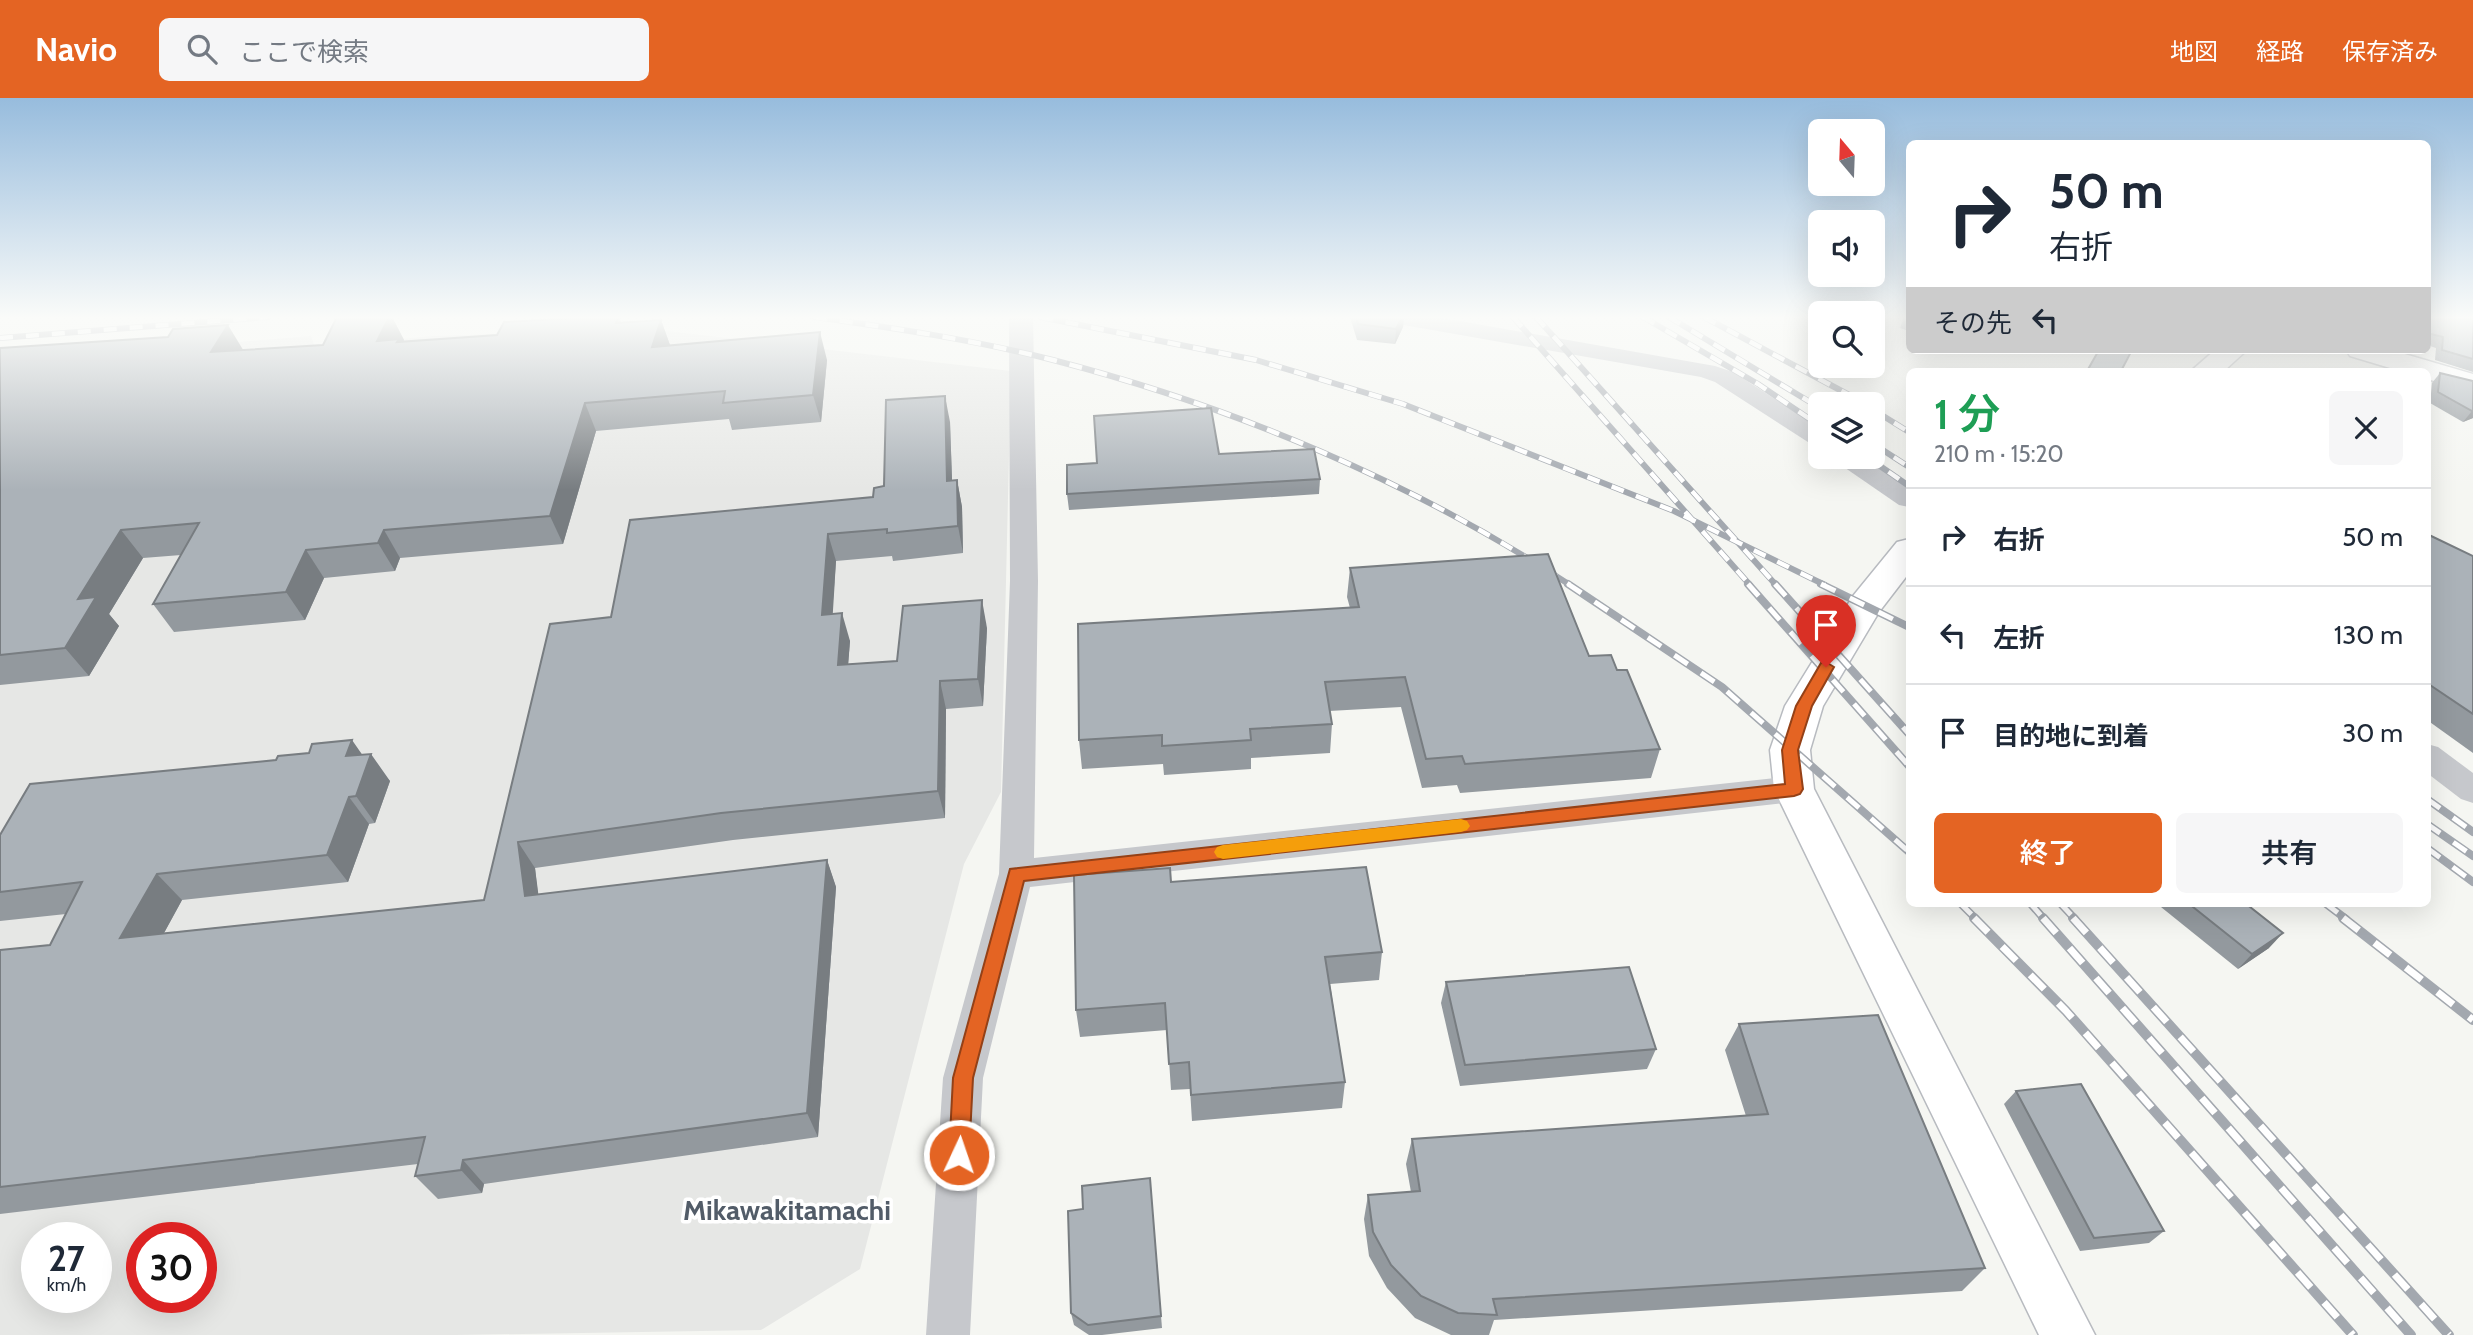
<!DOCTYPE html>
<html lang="ja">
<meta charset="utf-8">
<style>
:root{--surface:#fff;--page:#f6f6f7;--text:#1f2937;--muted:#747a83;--line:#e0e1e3;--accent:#e46423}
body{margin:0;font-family:Cabin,"Noto Sans JP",sans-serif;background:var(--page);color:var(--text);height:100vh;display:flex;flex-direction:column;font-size:26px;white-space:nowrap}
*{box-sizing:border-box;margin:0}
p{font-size:23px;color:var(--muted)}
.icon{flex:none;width:38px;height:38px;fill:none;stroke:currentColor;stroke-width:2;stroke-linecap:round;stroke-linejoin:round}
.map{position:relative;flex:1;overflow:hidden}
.side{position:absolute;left:1906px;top:270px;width:525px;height:539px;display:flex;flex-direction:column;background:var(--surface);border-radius:10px;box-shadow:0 7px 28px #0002}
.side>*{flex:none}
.guide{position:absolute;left:1906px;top:42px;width:525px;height:214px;border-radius:10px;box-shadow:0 7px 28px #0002;background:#fff;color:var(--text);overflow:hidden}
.needle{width:46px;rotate:341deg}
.tools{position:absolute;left:1808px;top:21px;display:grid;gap:14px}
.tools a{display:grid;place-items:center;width:77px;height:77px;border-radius:10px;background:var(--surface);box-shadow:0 7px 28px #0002;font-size:35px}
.speed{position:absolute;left:21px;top:1124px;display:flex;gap:14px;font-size:35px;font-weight:700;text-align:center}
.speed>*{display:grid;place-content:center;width:91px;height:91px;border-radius:50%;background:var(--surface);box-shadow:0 7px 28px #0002;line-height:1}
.speed small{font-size:18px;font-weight:400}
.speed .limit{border:10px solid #d22;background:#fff;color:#111}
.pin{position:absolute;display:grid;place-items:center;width:60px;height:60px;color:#fff;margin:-72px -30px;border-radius:50% 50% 50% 0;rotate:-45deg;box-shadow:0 0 7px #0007}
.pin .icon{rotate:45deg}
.me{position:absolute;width:77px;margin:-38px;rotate:3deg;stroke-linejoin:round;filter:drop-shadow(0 0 5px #0008)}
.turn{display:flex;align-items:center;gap:24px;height:147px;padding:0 28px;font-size:32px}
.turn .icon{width:91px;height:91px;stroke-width:2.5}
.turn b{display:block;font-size:49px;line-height:60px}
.then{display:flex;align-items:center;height:66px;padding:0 28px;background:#0003;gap:14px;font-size:26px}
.round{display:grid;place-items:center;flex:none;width:74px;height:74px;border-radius:10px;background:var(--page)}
.head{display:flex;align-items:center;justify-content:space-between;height:119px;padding:0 28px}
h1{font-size:42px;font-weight:600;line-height:52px;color:#1e9e55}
.action{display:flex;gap:14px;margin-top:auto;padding:14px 28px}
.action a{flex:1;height:80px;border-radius:10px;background:var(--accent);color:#fff;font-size:28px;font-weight:600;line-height:80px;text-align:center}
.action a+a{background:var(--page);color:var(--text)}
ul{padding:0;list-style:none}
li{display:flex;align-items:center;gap:21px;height:98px;padding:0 28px;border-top:2px solid var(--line)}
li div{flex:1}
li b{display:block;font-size:26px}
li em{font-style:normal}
header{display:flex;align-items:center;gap:42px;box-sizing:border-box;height:98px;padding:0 35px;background:var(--accent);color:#fff}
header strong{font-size:33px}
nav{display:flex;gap:38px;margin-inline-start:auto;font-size:24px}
.search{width:490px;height:63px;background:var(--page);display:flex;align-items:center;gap:18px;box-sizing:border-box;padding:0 24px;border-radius:10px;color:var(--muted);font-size:26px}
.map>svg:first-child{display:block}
.built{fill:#e6e7e5;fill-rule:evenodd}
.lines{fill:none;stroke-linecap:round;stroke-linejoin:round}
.secondary-casing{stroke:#b8bbc0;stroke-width:3}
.primary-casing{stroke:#b6b9be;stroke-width:3}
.street{fill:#c6c8cc;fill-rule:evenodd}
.secondary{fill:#fff;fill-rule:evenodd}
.primary{fill:#fff;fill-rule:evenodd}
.rail-far2-casing{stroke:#a3a8af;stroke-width:6}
.rail-far1-casing{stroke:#a3a8af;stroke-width:8}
.rail-casing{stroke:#a3a8af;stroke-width:10}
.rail-far2{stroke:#fff;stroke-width:4.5;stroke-dasharray:13;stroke-linecap:butt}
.rail-far1{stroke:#fff;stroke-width:5;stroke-dasharray:16;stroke-linecap:butt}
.rail{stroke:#fff;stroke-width:7;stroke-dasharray:20;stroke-linecap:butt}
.wall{fill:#93999e}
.shaded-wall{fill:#787d81}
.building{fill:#abb2b8;stroke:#787d81;stroke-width:2}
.route{fill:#e46423;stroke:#944117;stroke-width:2}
.slow{fill:#f59e0b}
.labels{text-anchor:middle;stroke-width:7;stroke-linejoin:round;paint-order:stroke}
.near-neighbourhood-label{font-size:28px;font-weight:bold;fill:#525c68;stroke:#fff}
</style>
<header>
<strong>Navio</strong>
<div class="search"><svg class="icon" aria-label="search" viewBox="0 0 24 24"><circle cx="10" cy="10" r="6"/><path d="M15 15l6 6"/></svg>ここで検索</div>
<nav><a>地図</a><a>経路</a><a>保存済み</a></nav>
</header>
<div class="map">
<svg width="2473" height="1237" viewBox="0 0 2473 1237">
<rect width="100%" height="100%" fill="#f5f6f2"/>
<path class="built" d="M649 231 1011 273 1001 694 964 766 860 1171 761 1232 456 1237H0V264L311 238 315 249 433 238ZM37 1139H96V1199H37ZM142 1139H201V1199H142Z"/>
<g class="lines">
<defs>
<g id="secondary">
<polygon points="2215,252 2247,252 2224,273 2191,273"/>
<polygon points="1909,441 1909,475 1879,514 1823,608 1810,652 1814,691 2095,1237 2039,1237 1774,691 1770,652 1785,608 1853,498 1897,444"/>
</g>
<polygon id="primary" points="2346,252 2391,252 2473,276 2473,294 2427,281 2427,273 2400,273 2350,258"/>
</defs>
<use href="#secondary" class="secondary-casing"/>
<use href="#primary" class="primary-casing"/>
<g class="street">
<polygon points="1009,219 1033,219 1038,483 1034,760 1794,678 1806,682 1811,691 1806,700 1794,704 1030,789 983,980 970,1237 926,1237 943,980 999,776 1010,483"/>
<polygon points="1386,219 1437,219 1715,268 1733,274 1820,330 1820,349 1811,346 1715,284 1701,279 1398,226 1390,224"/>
<polygon points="1834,359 1864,359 1909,389 1909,409 1899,407 1838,365"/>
<polygon points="2427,646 2438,649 2473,675 2473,705 2461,701 2427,675"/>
</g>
<use href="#secondary" class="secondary"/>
<use href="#primary" class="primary"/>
<defs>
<g id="rail-far2">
<path d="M814 219C894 230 975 242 1053 262 1235 309 1413 384 1570 487"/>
<polyline points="1040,219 1256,262 1403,306 1674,413 1825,487"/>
<polyline points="1513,219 1750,487"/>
<polyline points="1536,219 1776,487"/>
<polyline points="1643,219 1758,286 1820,328"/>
<polyline points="1669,219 1820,310"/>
<polyline points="1704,219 1866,306"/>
<polyline points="0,240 268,219"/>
<polyline points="1872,311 1909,334"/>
<polyline points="1872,345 1909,369"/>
<polyline points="1867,359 1909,388"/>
</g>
<g id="rail-far1">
<polyline points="1568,486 1722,589 1909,754"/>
<polyline points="1748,486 1909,668"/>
<polyline points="1775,486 1909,636"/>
<polyline points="1821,486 1909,529"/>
<polyline points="2427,701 2473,734"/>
<polyline points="2427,726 2473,758"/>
<polyline points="2427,750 2473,784"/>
<polyline points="1960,805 1976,821"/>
<polyline points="2030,805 2044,821"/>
<polyline points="2060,805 2075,821"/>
<polyline points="2325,805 2346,821"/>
</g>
<g id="rail">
<polyline points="1974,820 2066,913 2353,1237"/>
<polyline points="2043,820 2411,1237"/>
<polyline points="2073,820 2449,1237"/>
<polyline points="2343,820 2473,922"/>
</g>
</defs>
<use href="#rail-far2" class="rail-far2-casing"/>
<use href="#rail-far1" class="rail-far1-casing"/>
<use href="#rail" class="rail-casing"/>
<use href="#rail-far2" class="rail-far2"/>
<use href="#rail-far1" class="rail-far1"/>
<use href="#rail" class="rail"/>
</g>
<g class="wall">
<polygon points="343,219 392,219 404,242 403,244 497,237 602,219 619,219 621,224 661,222 670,247 827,262 821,324 732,332 729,321 596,333 563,446 400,460 395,473 324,480 305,522 174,534 153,506 181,457 143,460 109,516 119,528 89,578 0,587 0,250 243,252 323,247"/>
<polygon points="1350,219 1404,219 1403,229 1395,246 1357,242"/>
<polygon points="1904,219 1909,219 1909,233 1900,230"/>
<polygon points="2427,219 2473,219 2473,274 2435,262 2436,250 2427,247"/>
<polygon points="2440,275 2473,283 2473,320 2463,324 2430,305 2432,285"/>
<polygon points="950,324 952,382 957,382 962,409 963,455 893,463 892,458 836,463 832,516 850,543 848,566 897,563 987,530 983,608 946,611 945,720 733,742 535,770 538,797 827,762 836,789 818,1039 484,1086 482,1095 438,1101 415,1078 418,1066 0,1116 0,852 50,847 66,816 0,823 0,737 276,662 309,655 362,657 390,683 375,725 369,726 348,784 182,802 164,835 484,802 611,519 873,399"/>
<polygon points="1219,356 1320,381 1319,396 1069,412 1067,396"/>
<polygon points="2427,436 2473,458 2473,655 2427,622"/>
<polygon points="1350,470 1589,558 1617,572 1660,651 1651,680 1460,695 1457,687 1422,690 1401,609 1329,613 1332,626 1330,655 1251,660 1251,671 1164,677 1163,666 1082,671 1079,642 1350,510 1347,499"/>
<polygon points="1171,784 1382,854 1379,882 1330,886 1345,984 1342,1010 1192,1023 1190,991 1171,992 1167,932 1080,939 1076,912"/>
<polygon points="2156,805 2245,805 2269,850 2238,871"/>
<polygon points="1446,884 1656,951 1647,971 1460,988 1441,905"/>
<polygon points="1739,926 1985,1170 1962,1193 1494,1222 1489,1237 1451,1237 1415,1220 1387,1190 1369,1158 1364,1121 1368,1097 1411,1094 1406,1066 1412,1041 1746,1018 1725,952"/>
<polygon points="2016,993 2164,1133 2149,1145 2080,1153 2004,1006"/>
<polygon points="1150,1080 1162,1230 1102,1237 1089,1237 1074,1227 1071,1215 1083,1111"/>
</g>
<g class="shaded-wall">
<polygon points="389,219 392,219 404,242 402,247 377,243"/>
<polygon points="1402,219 1404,219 1403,229 1395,246 1396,231"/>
<polygon points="661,222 671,250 652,249"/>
<polygon points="228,227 245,255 211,254"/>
<polygon points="820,234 827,262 821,324 813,297"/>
<polygon points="945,298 950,324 953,410 947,383"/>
<polygon points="585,305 596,333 563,446 550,418"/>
<polygon points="2473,312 2473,320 2463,324 2472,313"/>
<polygon points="957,382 962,409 963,455 958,428"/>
<polygon points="121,432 143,460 109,516 119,528 89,578 65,550 78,501"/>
<polygon points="384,432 400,460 395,473 378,445"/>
<polygon points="828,436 836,463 831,545 822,517"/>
<polygon points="306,452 324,480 305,522 286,494"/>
<polygon points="982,502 987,530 983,608 978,581"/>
<polygon points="842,515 850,543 846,595 838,567"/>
<polygon points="940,583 946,611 945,720 938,693"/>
<polygon points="352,642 368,665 371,656 390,683 375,725 356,698 346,658"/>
<polygon points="349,699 369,726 348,784 327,757"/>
<polygon points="518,744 535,770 542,825 525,798"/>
<polygon points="827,762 836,789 818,1039 807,1015"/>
<polygon points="157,776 182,802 147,866 120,840"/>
<polygon points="2283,835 2269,850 2238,871 2252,856"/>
<polygon points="463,1062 484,1086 482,1095 461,1072"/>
</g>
<g class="building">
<polygon points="337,219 389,219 377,243 399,241 397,244 497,237 504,224 602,219 618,219 616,225 661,222 652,249 820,234 813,297 723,305 725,293 585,305 550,418 384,432 378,445 306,452 286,494 153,506 199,425 121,432 78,501 96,499 65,550 0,557 0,250 168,239 173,231 228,227 211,254 323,247"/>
<polygon points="1356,219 1402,219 1396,231 1358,226"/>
<polygon points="2427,219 2473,219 2473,261 2442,252 2443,239 2427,235"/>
<polygon points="2099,252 2132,252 2121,273 2087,273"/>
<polygon points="2440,275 2473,283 2473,312 2472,313 2438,294"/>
<polygon points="945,298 947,383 957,382 958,428 887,435 887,431 828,436 822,517 842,515 838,567 897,563 903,508 982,502 978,581 940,583 938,693 721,715 518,744 525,798 827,762 807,1015 463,1062 461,1072 415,1078 425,1039 0,1089 0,852 50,847 82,784 0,794 0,737 30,686 276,662 278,658 309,655 312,646 352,642 346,658 371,656 356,698 349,699 327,757 157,776 120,840 484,802 550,526 611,519 630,422 873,399 874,390 884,388 886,302"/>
<polygon points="1211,310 1219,356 1314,351 1320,381 1067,396 1067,367 1097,365 1094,318"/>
<polygon points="2427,436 2473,458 2473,616 2427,585"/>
<polygon points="1548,456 1589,558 1611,557 1617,572 1627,572 1660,651 1465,666 1462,658 1426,661 1405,579 1325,584 1332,626 1250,631 1251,642 1162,648 1162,637 1079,642 1078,526 1359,509 1350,470"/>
<polygon points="1366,769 1382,854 1325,859 1345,984 1191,997 1189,964 1169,966 1165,905 1076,912 1074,777 1170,770 1171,784"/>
<polygon points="2188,805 2245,805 2283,835 2252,856"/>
<polygon points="1629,869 1656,951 1465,967 1446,884"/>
<polygon points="1878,917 1985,1170 1493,1201 1497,1217 1458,1215 1421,1198 1391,1167 1373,1134 1368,1097 1420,1093 1412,1041 1768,1016 1739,926"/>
<polygon points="2081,986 2164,1133 2094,1140 2016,993"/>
<polygon points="1150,1080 1161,1218 1088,1227 1071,1215 1068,1113 1083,1111 1082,1088"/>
</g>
<linearGradient id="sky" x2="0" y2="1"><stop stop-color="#97bcdd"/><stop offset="0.56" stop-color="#fafbf9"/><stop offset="1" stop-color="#fafbf9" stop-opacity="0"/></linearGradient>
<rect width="2473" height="392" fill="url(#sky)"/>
<polygon class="route" points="1826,564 1834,569 1812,608 1798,652 1803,691 1800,696 1794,698 1024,783 973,980 969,1057 966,1064 959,1067 952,1064 949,1057 953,980 1010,771 1785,686 1782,652 1796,608 1821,565"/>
<polygon class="slow" points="1461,721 1467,723 1470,728 1467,732 1461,734 1223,761 1217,759 1214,754 1217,749 1223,747"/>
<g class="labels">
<g class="near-neighbourhood-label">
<text x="787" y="1122">Mikawakitamachi</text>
</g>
</g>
</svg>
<div class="tools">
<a><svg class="needle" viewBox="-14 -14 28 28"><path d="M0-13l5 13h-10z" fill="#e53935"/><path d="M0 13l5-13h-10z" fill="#747a83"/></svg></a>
<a><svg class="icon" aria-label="sound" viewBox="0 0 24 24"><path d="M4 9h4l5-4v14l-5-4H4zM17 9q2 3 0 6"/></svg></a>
<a><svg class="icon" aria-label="search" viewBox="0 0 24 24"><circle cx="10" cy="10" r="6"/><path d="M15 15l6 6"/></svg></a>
<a><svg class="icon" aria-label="layers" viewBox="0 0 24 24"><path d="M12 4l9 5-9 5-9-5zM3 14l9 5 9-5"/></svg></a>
</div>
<div class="speed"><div>27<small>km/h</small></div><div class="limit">30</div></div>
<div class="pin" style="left:1826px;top:569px;background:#d93025"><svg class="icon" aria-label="arrive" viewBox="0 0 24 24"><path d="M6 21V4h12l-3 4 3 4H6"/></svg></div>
<svg class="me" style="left:959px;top:1057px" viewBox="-20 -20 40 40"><circle r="17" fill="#e46423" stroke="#fff" stroke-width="3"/><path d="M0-11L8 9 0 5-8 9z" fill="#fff"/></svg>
<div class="guide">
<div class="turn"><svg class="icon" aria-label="right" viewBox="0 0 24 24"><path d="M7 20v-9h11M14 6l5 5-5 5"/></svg><div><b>50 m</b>右折</div></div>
<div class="then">その先<svg class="icon" aria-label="left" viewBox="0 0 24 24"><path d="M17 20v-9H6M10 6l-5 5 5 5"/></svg></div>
</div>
<section class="side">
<div class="head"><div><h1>1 分</h1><p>210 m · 15:20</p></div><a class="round"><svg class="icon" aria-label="close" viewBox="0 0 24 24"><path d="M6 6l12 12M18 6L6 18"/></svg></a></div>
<ul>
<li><svg class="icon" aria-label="right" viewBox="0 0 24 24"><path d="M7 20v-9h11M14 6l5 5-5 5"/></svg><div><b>右折</b></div><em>50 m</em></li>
<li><svg class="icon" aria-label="left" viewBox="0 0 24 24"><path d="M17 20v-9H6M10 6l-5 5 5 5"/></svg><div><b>左折</b></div><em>130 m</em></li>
<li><svg class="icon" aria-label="arrive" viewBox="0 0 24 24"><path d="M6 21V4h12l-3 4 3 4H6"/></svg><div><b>目的地に到着</b></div><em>30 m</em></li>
</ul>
<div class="action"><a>終了</a><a>共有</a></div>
</section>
</div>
